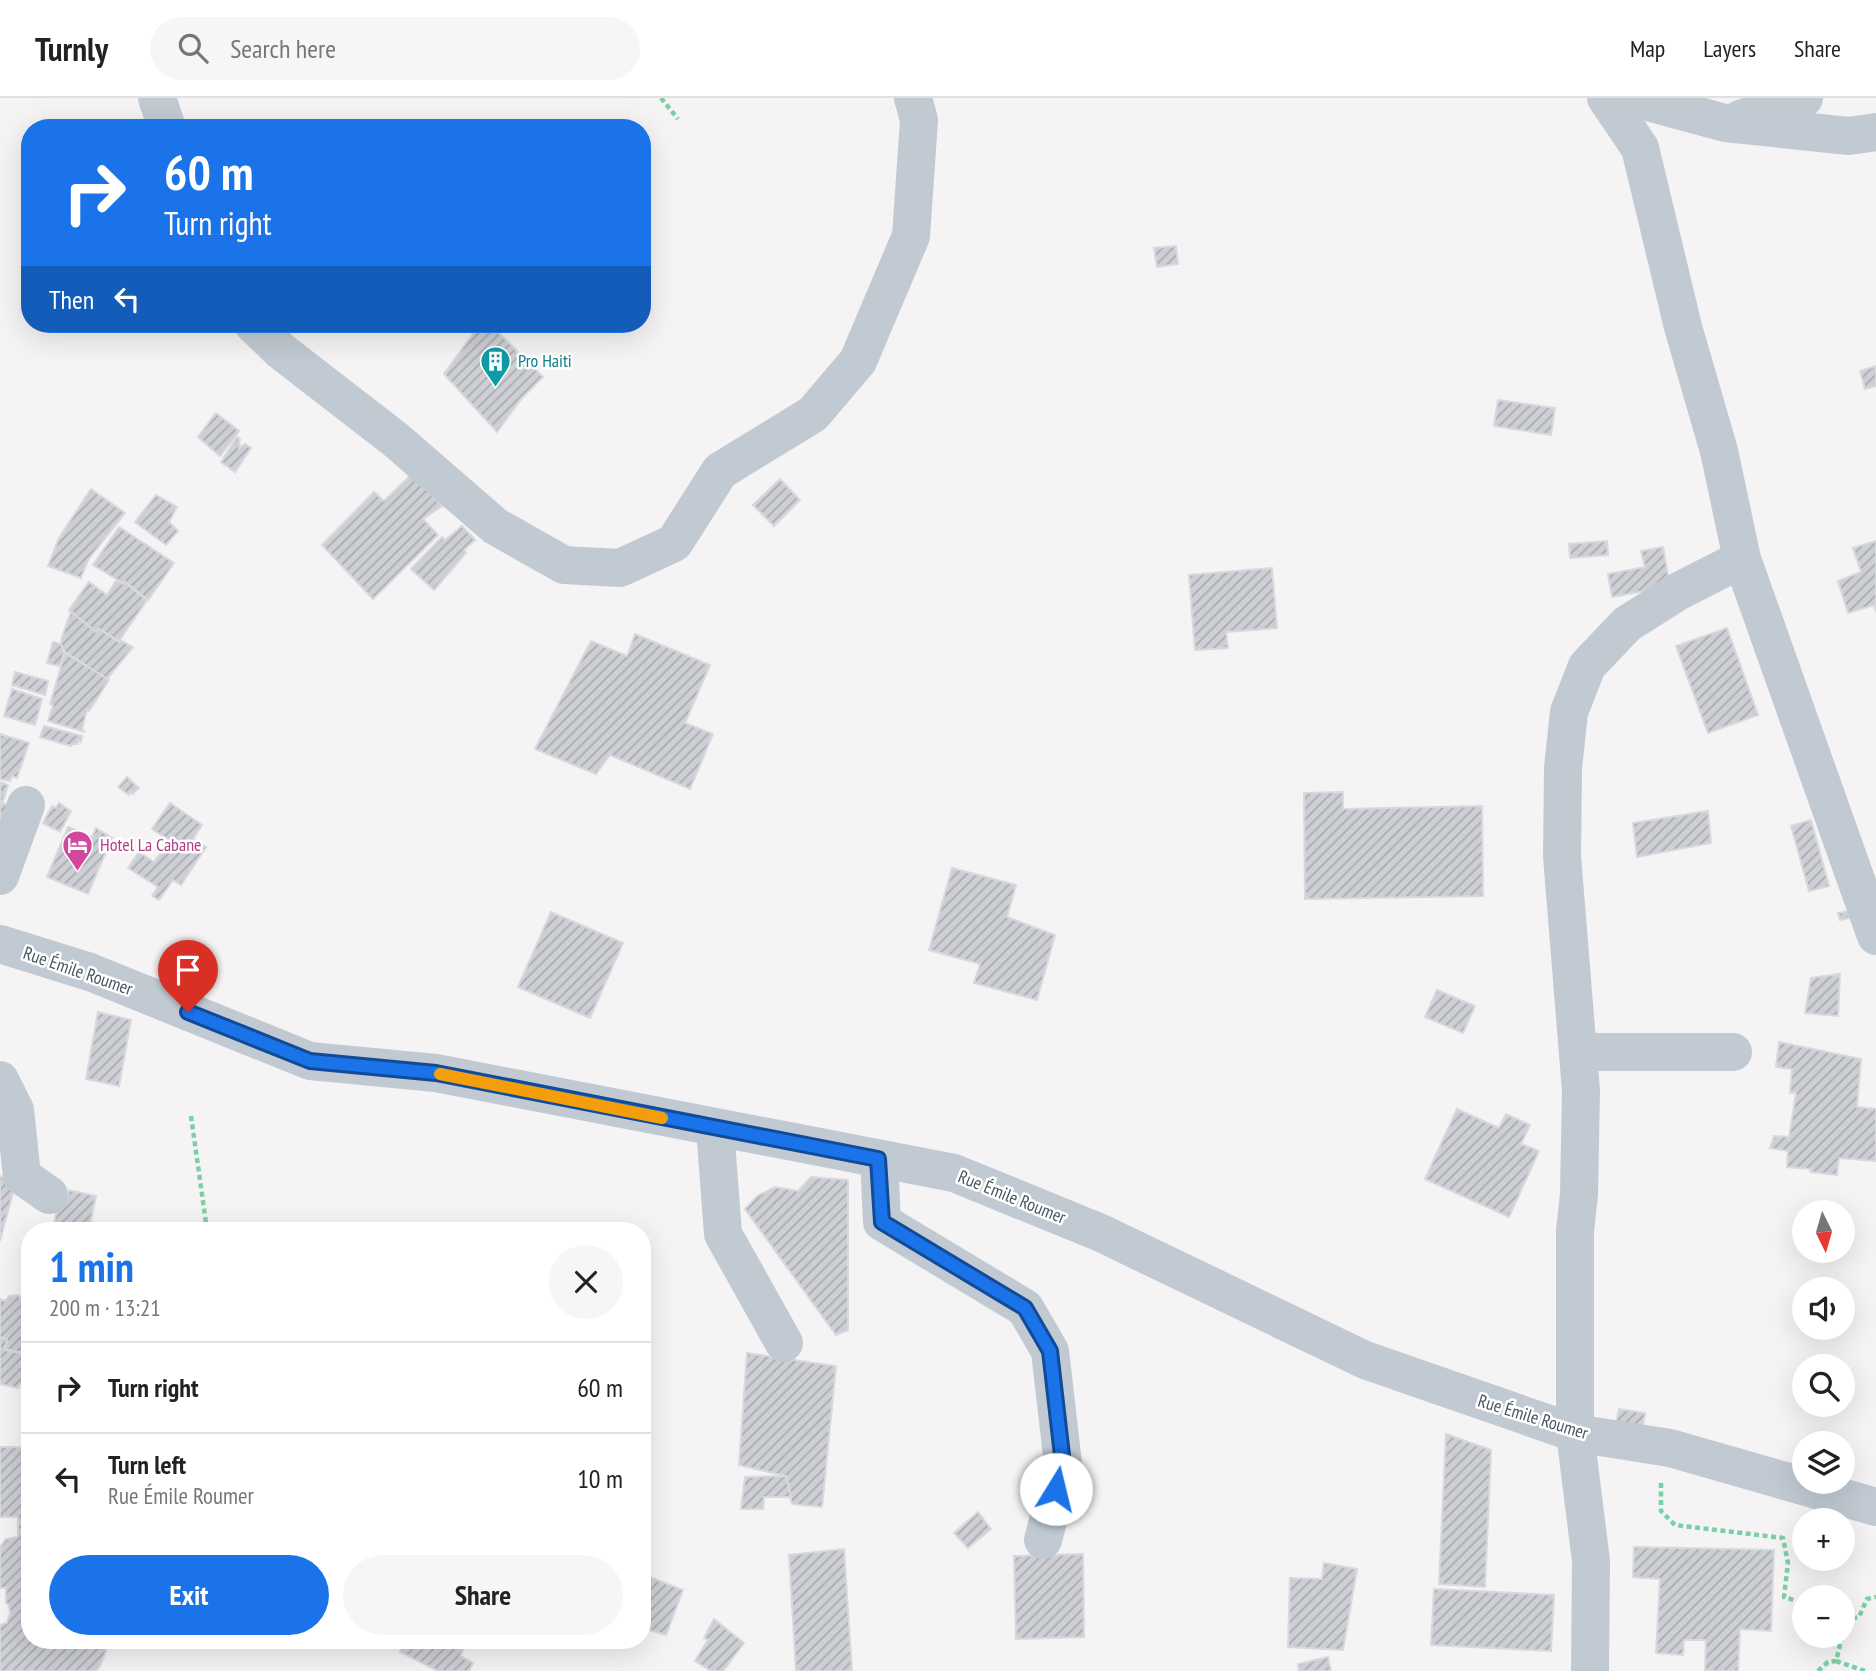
<!DOCTYPE html>
<meta charset="utf-8">
<style>
:root{--surface:#fff;--page:#f6f6f6;--text:#222;--muted:#767676;--line:#e0e0e0;--accent:#1a73e8}
body{margin:0;font-family:"PT Sans Narrow",sans-serif;background:var(--page);color:var(--text);height:100vh;display:flex;flex-direction:column;font-size:26px;white-space:nowrap}
*{box-sizing:border-box;margin:0}
p{font-size:23px;color:var(--muted)}
.icon{flex:none;width:38px;height:38px;fill:none;stroke:currentColor;stroke-width:2;stroke-linecap:round;stroke-linejoin:round}
.map{position:relative;flex:1;overflow:hidden}
.side{position:absolute;left:21px;top:1124px;width:630px;height:427px;display:flex;flex-direction:column;background:var(--surface);border-radius:28px;box-shadow:0 7px 28px #0002}
.side>*{flex:none}
.banner{position:absolute;left:21px;top:21px;width:630px;height:214px;border-radius:28px;box-shadow:0 7px 28px #0002;background:#1a73e8;color:#fff;overflow:hidden}
.needle{width:46px;rotate:175deg}
.tools{position:absolute;left:1792px;top:1102px;display:grid;gap:14px}
.tools a{display:grid;place-items:center;width:63px;height:63px;border-radius:50%;background:var(--surface);box-shadow:0 7px 28px #0002;font-size:35px}
.pin{position:absolute;display:grid;place-items:center;width:60px;height:60px;color:#fff;margin:-72px -30px;border-radius:50% 50% 50% 0;rotate:-45deg;box-shadow:0 0 7px #0007}
.pin .icon{rotate:45deg}
.me{position:absolute;width:77px;margin:-38px;rotate:9deg;stroke-linejoin:round;filter:drop-shadow(0 0 5px #0008)}
.turn{display:flex;align-items:center;gap:24px;height:147px;padding:0 28px;font-size:32px}
.turn .icon{width:91px;height:91px;stroke-width:2.5}
.turn b{display:block;font-size:49px;line-height:60px}
.then{display:flex;align-items:center;height:66px;padding:0 28px;background:#0003;gap:14px;font-size:26px}
.round{display:grid;place-items:center;flex:none;width:74px;height:74px;border-radius:37px;background:var(--page)}
.summary{display:flex;align-items:center;justify-content:space-between;height:119px;padding:0 28px}
h1{font-size:42px;font-weight:600;line-height:52px;color:var(--accent)}
.button{display:flex;gap:14px;margin-top:auto;padding:14px 28px}
.button a{flex:1;height:80px;border-radius:42px;background:var(--accent);color:#fff;font-size:28px;font-weight:600;line-height:80px;text-align:center}
.button a+a{background:var(--page);color:var(--text)}
ul{padding:0;list-style:none}
li{display:flex;align-items:center;gap:21px;height:91px;padding:0 28px;border-top:2px solid var(--line)}
li div{flex:1}
li b{display:block;font-size:26px}
li em{font-style:normal}
header{display:flex;align-items:center;gap:42px;box-sizing:border-box;height:98px;padding:0 35px;background:var(--surface);border-bottom:2px solid var(--line)}
header strong{font-size:33px}
nav{display:flex;gap:38px;margin-inline-start:auto;font-size:24px}
.search{width:490px;height:63px;background:var(--page);display:flex;align-items:center;gap:18px;box-sizing:border-box;padding:0 24px;border-radius:38px;color:var(--muted);font-size:26px}
.map>svg:first-child{display:block}
.building{fill:url(#building-hatch);stroke:#d7d9de;stroke-width:2}
.lines{fill:none;stroke-linecap:round;stroke-linejoin:round}
.path{stroke:#7ad0a6;stroke-width:4.5;stroke-dasharray:5 3.5;stroke-linecap:butt}
.minor{stroke:#c1cad2;stroke-width:38}
.route-casing{stroke:#114b97;stroke-width:18}
.route{stroke:#1a73e8;stroke-width:12}
.slow{stroke:#f59e0b;stroke-width:12}
.labels{text-anchor:middle;stroke-width:5;stroke-linejoin:round;paint-order:stroke}
.culture-label{font-size:18px;fill:#0d838f;stroke:#fff;text-anchor:start}
.hotel-label{font-size:18px;fill:#b23c85;stroke:#fff;text-anchor:start}
.street-label{font-size:18px;fill:#4a5661;stroke:#fff}
</style>
<header>
<strong>Turnly</strong>
<div class="search"><svg class="icon" aria-label="search" viewBox="0 0 24 24"><circle cx="10" cy="10" r="6"/><path d="M15 15l6 6"/></svg>Search here</div>
<nav><a>Map</a><a>Layers</a><a>Share</a></nav>
</header>
<div class="map">
<svg width="1876" height="1573" viewBox="0 0 1876 1573">
<defs>
<pattern id="building-hatch" width="6" height="6" patternUnits="userSpaceOnUse" patternTransform="scale(1.75)"><rect width="6" height="6" fill="#cdcfd5"/><path d="M-1 1l2-2M0 6l6-6M5 7l2-2" fill="none" stroke="#a8abb0"/></pattern>
</defs>
<rect width="100%" height="100%" fill="#f5f3f3"/>
<g class="building">
<polygon points="1176,148 1178,166 1157,169 1154,150"/>
<polygon points="480,226 490,226 543,279 522,300 497,334 444,276"/>
<polygon points="1876,268 1876,288 1865,291 1860,273"/>
<polygon points="1498,302 1555,310 1551,337 1494,328"/>
<polygon points="216,315 239,333 220,358 198,339"/>
<polygon points="237,339 240,341 239,350 245,346 251,350 235,374 221,364"/>
<polygon points="412,376 442,408 423,421 438,437 373,501 322,447 374,394 384,403"/>
<polygon points="780,381 800,402 774,428 753,407"/>
<polygon points="91,391 125,415 88,462 81,480 48,468 59,440"/>
<polygon points="156,397 177,409 169,424 178,433 166,447 135,424"/>
<polygon points="462,428 475,442 464,452 466,455 434,492 411,471 442,439 445,442"/>
<polygon points="119,429 174,465 148,502 124,483 123,485 93,467"/>
<polygon points="1607,443 1608,457 1570,460 1569,446"/>
<polygon points="1876,443 1876,514 1874,507 1848,515 1838,483 1861,474 1853,450"/>
<polygon points="1663,449 1670,488 1612,499 1608,476 1645,469 1641,453"/>
<polygon points="1272,470 1277,530 1226,534 1228,550 1195,552 1189,477"/>
<polygon points="116,483 123,486 124,484 147,502 119,543 99,531 96,534 69,512 89,484 107,497"/>
<polygon points="71,514 96,534 99,531 119,544 120,542 133,549 107,581 64,553 61,547 62,539"/>
<polygon points="1727,530 1758,617 1708,635 1676,548"/>
<polygon points="635,536 710,567 685,625 713,636 690,691 610,657 596,676 535,651 591,543 627,558"/>
<polygon points="53,544 61,546 64,555 60,568 47,565"/>
<polygon points="65,555 109,582 89,613 87,612 82,631 85,634 48,623 53,607 50,606"/>
<polygon points="15,574 48,583 45,597 12,587"/>
<polygon points="12,591 42,601 35,627 4,618"/>
<polygon points="44,628 82,638 81,644 78,642 78,646 72,646 71,648 40,639"/>
<polygon points="0,636 29,645 17,680 12,678 10,683 0,681"/>
<polygon points="127,679 139,690 133,695 134,697 130,694 129,697 118,689"/>
<polygon points="0,684 8,687 3,703 0,702"/>
<polygon points="1343,694 1343,711 1482,708 1483,798 1305,801 1304,695"/>
<polygon points="0,704 9,708 0,725"/>
<polygon points="59,705 71,713 60,734 43,725 52,708 56,710"/>
<polygon points="170,705 202,727 193,741 206,749 181,787 173,782 159,802 152,798 158,789 128,770 139,754 154,764 169,742 152,731"/>
<polygon points="1708,713 1711,745 1637,759 1633,725"/>
<polygon points="1811,722 1829,788 1809,793 1791,728"/>
<polygon points="68,729 92,739 96,730 112,740 88,796 47,779"/>
<polygon points="952,770 1016,787 1007,819 1055,837 1037,902 974,885 980,866 929,852"/>
<polygon points="1848,813 1849,820 1840,822 1838,815"/>
<polygon points="551,814 623,845 590,920 518,889"/>
<polygon points="1840,876 1838,918 1805,915 1811,880"/>
<polygon points="1437,892 1475,908 1463,935 1425,919"/>
<polygon points="98,914 131,922 119,988 86,981"/>
<polygon points="1779,944 1861,961 1857,1009 1876,1011 1876,1063 1839,1060 1837,1077 1810,1074 1811,1071 1787,1069 1788,1053 1770,1050 1774,1038 1789,1039 1796,995 1790,995 1792,971 1776,969"/>
<polygon points="1457,1011 1499,1030 1506,1016 1530,1027 1521,1046 1539,1053 1509,1119 1425,1081"/>
<polygon points="0,1078 8,1081 14,1091 0,1143"/>
<polygon points="811,1079 848,1082 848,1232 836,1237 745,1111 757,1098 775,1089 798,1093"/>
<polygon points="69,1092 96,1098 89,1132 53,1132 57,1109 68,1098"/>
<polygon points="18,1197 30,1209 30,1244 27,1244 24,1255 5,1251 7,1241 0,1239 0,1201 5,1203 9,1198"/>
<polygon points="0,1240 7,1241 5,1252 25,1256 28,1244 30,1245 30,1288 20,1286 18,1290 0,1286"/>
<polygon points="747,1255 836,1268 822,1409 792,1406 786,1378 739,1367"/>
<polygon points="1619,1311 1645,1315 1642,1334 1615,1330"/>
<polygon points="1446,1336 1491,1352 1485,1489 1439,1486"/>
<polygon points="0,1349 30,1349 30,1542 107,1542 106,1553 100,1568 96,1573 0,1573 0,1527 7,1525 10,1515 9,1507 6,1505 6,1490 0,1490 0,1449 6,1441 18,1439 18,1419 0,1419"/>
<polygon points="786,1378 791,1399 764,1399 763,1411 741,1411 745,1379"/>
<polygon points="978,1414 991,1431 968,1450 954,1435"/>
<polygon points="1634,1449 1774,1452 1771,1533 1740,1531 1738,1573 1705,1573 1706,1542 1684,1542 1683,1557 1656,1555 1660,1481 1633,1479"/>
<polygon points="844,1451 852,1573 796,1573 789,1457"/>
<polygon points="1083,1456 1084,1539 1016,1541 1014,1458"/>
<polygon points="1324,1465 1357,1471 1343,1552 1288,1549 1290,1480 1322,1481"/>
<polygon points="642,1476 683,1492 666,1537 642,1530"/>
<polygon points="1434,1491 1554,1497 1551,1553 1431,1547"/>
<polygon points="714,1521 744,1545 723,1573 711,1573 695,1563 708,1542 704,1540"/>
<polygon points="405,1542 468,1542 460,1558 473,1565 469,1573 438,1573 400,1554"/>
<polygon points="1328,1559 1331,1573 1299,1573 1298,1566"/>
</g>
<g class="lines">
<g class="path">
<polyline points="661,0 678,21"/>
<polyline points="191,1018 207,1132"/>
<polyline points="1661,1385 1661,1413 1675,1427 1783,1440 1788,1465 1784,1499 1804,1505"/>
<polyline points="1844,1522 1859,1519 1867,1501 1876,1499"/>
<polyline points="1836,1563 1865,1573"/>
<polyline points="1818,1573 1828,1564 1836,1563 1841,1543 1849,1529 1843,1521"/>
</g>
<g class="minor">
<polyline points="157,0 167,30"/>
<polyline points="1606,0 1640,50 1683,229 1719,353 1742,461 1876,838"/>
<polyline points="1633,0 1725,25 1849,38 1876,34"/>
<polyline points="1740,21 1804,0"/>
<polyline points="253,226 281,253 396,342 495,428 564,467 620,470 674,445 720,373 813,316 858,263 911,138 919,22 913,0"/>
<polyline points="0,778 26,707"/>
<polyline points="0,846 90,874 310,963 436,975 954,1075 1101,1135 1365,1262 1575,1335 1670,1350 1876,1409"/>
<polyline points="1578,954 1733,954"/>
<polyline points="0,982 15,1012 22,1078 49,1097"/>
<polyline points="715,1030 723,1136 784,1245"/>
<polyline points="879,1061 882,1124 1025,1210 1050,1253 1063,1366 1043,1442"/>
<polyline points="1590,1573 1591,1463 1575,1335 1575,1133 1579,1096 1581,993 1562,758 1563,670 1569,614 1587,568 1627,526 1679,493 1742,461"/>
</g>
</g>
<g class="lines">
<defs>
<polyline id="route" points="188,914 310,963 436,975 878,1061 882,1124 1025,1210 1050,1253 1063,1366 1056,1391"/>
</defs>
<use href="#route" class="route-casing"/>
<use href="#route" class="route"/>
<polyline class="slow" points="440,976 662,1020"/>
</g>
<defs>
<symbol id="building-pin" viewBox="-11 -11 22 30"><path d="M0 17L-7.5 6A9.5 9.5 0 1 1 7.5 6Z" fill="#0f9aa8" stroke="#fff"/><path d="M-4-6H4V6H1V3H-1V6H-4ZM-2.5-4.3h1.7v1.8h-1.7ZM.8-4.3h1.7v1.8H.8ZM-2.5-1h1.7V.8h-1.7ZM.8-1h1.7V.8H.8Z" fill="#fff"/></symbol>
<symbol id="hotel-pin" viewBox="-11 -11 22 30"><path d="M0 17L-7.5 6A9.5 9.5 0 1 1 7.5 6Z" fill="#d1479c" stroke="#fff"/><path d="M-6-4.5h1.5V1H6V5H4.5V3h-9V5H-6ZM-4 0a1.8 1.8 0 1 1 3.6 0ZM.5 0V-2.5h3Q6-2.5 6 0Z" fill="#fff"/></symbol>
</defs>
<g fill-rule="evenodd">
<use href="#building-pin" x="478" y="246" width="35" height="47"/>
<use href="#hotel-pin" x="60" y="730" width="35" height="47"/>
</g>
<g class="labels">
<g class="culture-label">
<text x="518" y="269">Pro Haiti</text>
</g>
<g class="hotel-label">
<text x="100" y="753">Hotel La Cabane</text>
</g>
<g class="street-label">
<text transform="translate(78 873) rotate(19)" y="6">Rue Émile Roumer</text>
<text transform="translate(1012 1099) rotate(22)" y="6">Rue Émile Roumer</text>
<text transform="translate(1533 1319) rotate(17)" y="6">Rue Émile Roumer</text>
</g>
</g>
</svg>
<div class="tools">
<a><svg class="needle" viewBox="-14 -14 28 28"><path d="M0-13l5 13h-10z" fill="#e53935"/><path d="M0 13l5-13h-10z" fill="#767676"/></svg></a>
<a><svg class="icon" aria-label="sound" viewBox="0 0 24 24"><path d="M4 9h4l5-4v14l-5-4H4zM17 9q2 3 0 6"/></svg></a>
<a><svg class="icon" aria-label="search" viewBox="0 0 24 24"><circle cx="10" cy="10" r="6"/><path d="M15 15l6 6"/></svg></a>
<a><svg class="icon" aria-label="layers" viewBox="0 0 24 24"><path d="M12 4l9 5-9 5-9-5zM3 14l9 5 9-5"/></svg></a>
<a>+</a>
<a>−</a>
</div>
<div class="pin" style="left:188px;top:914px;background:#d93025"><svg class="icon" aria-label="arrive" viewBox="0 0 24 24"><path d="M6 21V4h12l-3 4 3 4H6"/></svg></div>
<svg class="me" style="left:1056px;top:1391px" viewBox="-20 -20 40 40"><circle r="19" fill="#fff"/><path d="M0-13L10 11 0 6-10 11z" fill="#1a73e8"/></svg>
<div class="banner">
<div class="turn"><svg class="icon" aria-label="right" viewBox="0 0 24 24"><path d="M7 20v-9h11M14 6l5 5-5 5"/></svg><div><b>60 m</b>Turn right</div></div>
<div class="then">Then<svg class="icon" aria-label="left" viewBox="0 0 24 24"><path d="M17 20v-9H6M10 6l-5 5 5 5"/></svg></div>
</div>
<section class="side">
<div class="summary"><div><h1>1 min</h1><p>200 m · 13:21</p></div><a class="round"><svg class="icon" aria-label="close" viewBox="0 0 24 24"><path d="M6 6l12 12M18 6L6 18"/></svg></a></div>
<ul>
<li><svg class="icon" aria-label="right" viewBox="0 0 24 24"><path d="M7 20v-9h11M14 6l5 5-5 5"/></svg><div><b>Turn right</b></div><em>60 m</em></li>
<li><svg class="icon" aria-label="left" viewBox="0 0 24 24"><path d="M17 20v-9H6M10 6l-5 5 5 5"/></svg><div><b>Turn left</b><p>Rue Émile Roumer</p></div><em>10 m</em></li>
</ul>
<div class="button"><a>Exit</a><a>Share</a></div>
</section>
</div>
